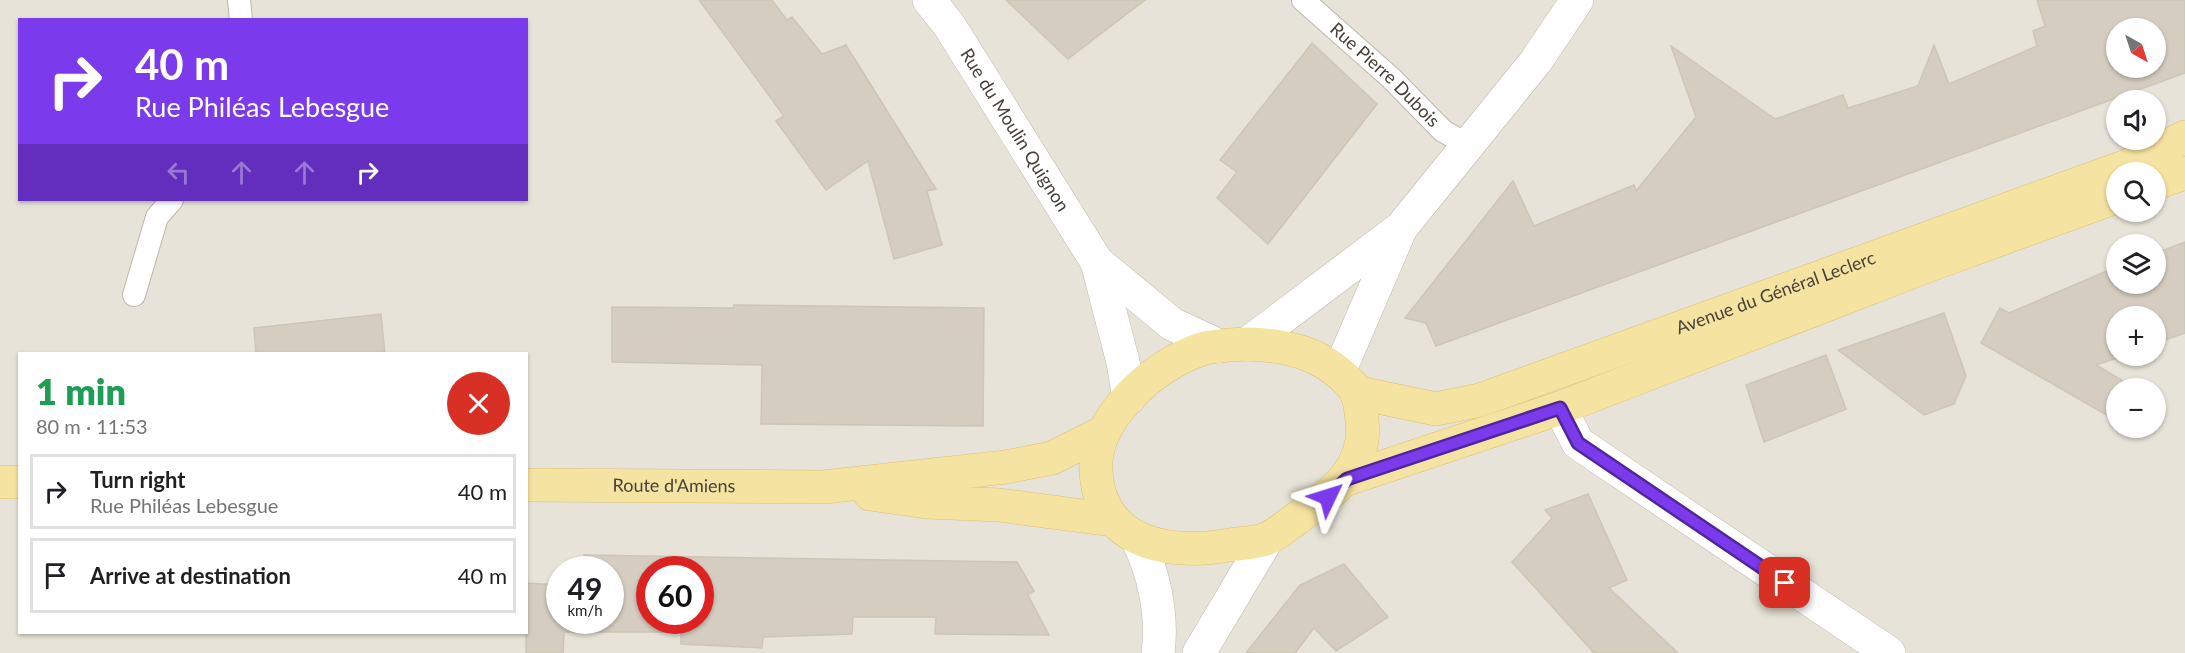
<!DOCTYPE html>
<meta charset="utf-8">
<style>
:root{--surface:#fff;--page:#f2f2f2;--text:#202124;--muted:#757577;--line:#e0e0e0}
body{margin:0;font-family:Lato,sans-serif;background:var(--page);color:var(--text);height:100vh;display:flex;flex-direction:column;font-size:22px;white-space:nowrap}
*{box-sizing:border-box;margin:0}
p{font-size:20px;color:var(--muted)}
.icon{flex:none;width:33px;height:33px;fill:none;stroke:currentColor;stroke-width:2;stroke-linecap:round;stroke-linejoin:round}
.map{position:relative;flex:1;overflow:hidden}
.panel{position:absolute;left:18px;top:352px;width:510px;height:282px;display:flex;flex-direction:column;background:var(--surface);border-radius:0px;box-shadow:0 2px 4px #0004}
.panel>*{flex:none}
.top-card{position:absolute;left:18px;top:18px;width:510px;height:183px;border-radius:0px;box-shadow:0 2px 4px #0004;background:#7c3aed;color:#fff;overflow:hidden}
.needle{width:39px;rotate:141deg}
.tools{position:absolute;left:2106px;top:18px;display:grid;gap:12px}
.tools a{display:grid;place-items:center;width:60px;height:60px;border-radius:50%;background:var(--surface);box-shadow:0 2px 4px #0004;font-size:30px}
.speed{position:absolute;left:546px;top:556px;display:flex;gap:12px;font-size:30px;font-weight:700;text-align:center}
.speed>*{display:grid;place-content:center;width:78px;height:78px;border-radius:50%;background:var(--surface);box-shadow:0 2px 4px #0004;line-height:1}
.speed small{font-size:15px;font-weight:400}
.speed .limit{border:9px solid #d22;background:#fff;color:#111}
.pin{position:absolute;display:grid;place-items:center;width:51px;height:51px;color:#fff;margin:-26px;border-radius:12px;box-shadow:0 3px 9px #0006}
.me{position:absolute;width:66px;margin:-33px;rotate:49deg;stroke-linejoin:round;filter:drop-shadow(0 0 4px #0008)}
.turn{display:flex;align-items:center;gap:21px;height:126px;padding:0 18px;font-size:27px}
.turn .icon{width:78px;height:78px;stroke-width:2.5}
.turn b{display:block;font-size:42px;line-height:51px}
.lanes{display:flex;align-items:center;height:57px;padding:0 18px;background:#0003;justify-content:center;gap:30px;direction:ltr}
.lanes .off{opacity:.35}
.round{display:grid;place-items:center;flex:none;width:63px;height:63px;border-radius:32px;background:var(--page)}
.overview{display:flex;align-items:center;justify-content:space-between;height:102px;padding:0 18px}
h1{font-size:36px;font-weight:800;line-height:45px;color:#1e9e55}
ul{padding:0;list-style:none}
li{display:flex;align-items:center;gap:18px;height:75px;margin:0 12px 9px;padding:0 6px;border:3px solid var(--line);border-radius:0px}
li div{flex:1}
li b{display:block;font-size:22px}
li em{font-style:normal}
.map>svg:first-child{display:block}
.residential{fill:#e7e3d8;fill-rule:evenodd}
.building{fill:#d4cdc0;stroke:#cec6b4;stroke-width:1.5;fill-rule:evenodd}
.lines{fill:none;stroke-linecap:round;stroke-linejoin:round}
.service-casing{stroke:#beb9ad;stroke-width:24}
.minor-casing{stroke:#beb9ad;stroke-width:34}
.tertiary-casing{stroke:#beb9ad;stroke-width:34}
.primary-casing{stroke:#d9c172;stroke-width:34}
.service{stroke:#fff;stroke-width:22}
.minor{stroke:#fff;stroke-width:33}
.tertiary{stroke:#fff;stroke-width:33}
.primary{stroke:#f5e3a1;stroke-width:33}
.route-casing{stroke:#51269a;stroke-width:15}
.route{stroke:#7c3aed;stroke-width:10}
.labels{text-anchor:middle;stroke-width:5;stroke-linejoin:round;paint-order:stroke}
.street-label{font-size:18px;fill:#474238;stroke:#fff}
</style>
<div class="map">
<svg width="2185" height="653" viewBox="0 0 2185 653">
<rect width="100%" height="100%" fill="#f3f1ea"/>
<path class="residential" d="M0 0H2185V653H0ZM20 20H526V200H20ZM2116 28H2156V68H2116ZM2116 100H2156V140H2116ZM2116 172H2156V212H2116ZM2116 244H2156V284H2116ZM2116 316H2156V356H2116ZM20 354H526V633H20ZM2116 388H2156V428H2116ZM560 570H610V621H560ZM650 570H700V621H650Z"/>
<g class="building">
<polygon points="699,0 772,0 787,20 792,17 822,54 846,45 936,189 927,191 942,245 894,259 868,161 826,190 776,121 784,116"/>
<polygon points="1006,0 1145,0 1068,59"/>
<path d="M2037 0H2185V73L1436 346 1426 323 1405 318 1513 181 1534 226 1634 185 1636 191 1696 117 1671 46 1775 119 1843 95 1848 108 1918 86 1934 45 1949 84 2037 46 2033 31 2045 26ZM2116 28H2156V68H2116Z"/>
<polygon points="1312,43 1377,104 1268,244 1217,198 1237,172 1220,160"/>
<polygon points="2185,242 2185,333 2156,343 2156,316 2116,316 2116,356 2123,356 2096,365 2133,387 2116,388 2116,411 2112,418 1981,343 2000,308 2009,313 2116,267 2116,284 2156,284 2156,253"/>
<polygon points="734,305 984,308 983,426 761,424 762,365 612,362 612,307 734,308"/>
<polygon points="1944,313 1966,376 1954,404 1924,415 1838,350"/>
<polygon points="381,314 385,354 256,354 254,328"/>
<polygon points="1826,355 1846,409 1764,442 1746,385"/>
<polygon points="1588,494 1627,580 1609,588 1678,653 1594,653 1512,562 1552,518 1545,510"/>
<path d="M584 555 1017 562 1034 591 1028 595 1049 635 935 634 936 617H853L852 634 763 637 762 648 681 644V632H564L563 653H526V583L560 585V621H610V570H584ZM650 570H700V621H650Z"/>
<polygon points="1344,564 1388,617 1336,651 1314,628 1295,653 1246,653 1300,585"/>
</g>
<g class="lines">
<defs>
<g id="service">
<polyline points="239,0 241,20"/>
<path id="s1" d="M1303 0 1391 78 1443 131 1468 145"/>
<polyline points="134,295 157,217 172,200"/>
</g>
<g id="minor">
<path id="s2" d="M929 0 949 25 1097 262 1172 324 1219 346"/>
<polyline points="1097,262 1123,362 1129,398"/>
<polyline points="1247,344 1401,228 1536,61 1577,0"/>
<polyline points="1339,372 1400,230"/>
<polyline points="1560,408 1578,443 1889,653"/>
</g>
<g id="tertiary">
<path d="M1137 539C1154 572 1163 615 1158 653"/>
<polyline points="1199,653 1267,539"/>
</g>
<g id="primary">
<polyline points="2156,183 2185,173"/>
<path d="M1247 344C1288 345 1321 353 1350 383 1360 395 1360 405 1362 420 1368 469 1332 493 1296 519 1287 525 1277 535 1266 539 1256 543 1242 543 1230 545 1171 555 1101 546 1096 472 1092 418 1155 364 1202 349 1216 345 1233 345 1247 344Z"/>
<path id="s3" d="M1359 393 1436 409 1480 400 2127 166 2185 137"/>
<polyline points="1347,479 1560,408 1927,266 2116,197"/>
<polyline points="0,482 20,482"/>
<path id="s4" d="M526 485 824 487 1006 467 1052 458 1102 433"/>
<polyline points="870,494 927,502 999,505 1113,520"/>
</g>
</defs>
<use href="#service" class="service-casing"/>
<use href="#minor" class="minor-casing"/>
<use href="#tertiary" class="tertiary-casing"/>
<use href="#primary" class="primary-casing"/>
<use href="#service" class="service"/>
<use href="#minor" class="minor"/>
<use href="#tertiary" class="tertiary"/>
<use href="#primary" class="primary"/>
</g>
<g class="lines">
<defs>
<polyline id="route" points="1328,497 1347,479 1560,408 1578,443 1785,583"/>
</defs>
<use href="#route" class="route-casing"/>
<use href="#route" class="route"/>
</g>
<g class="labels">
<g class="street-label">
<text dy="6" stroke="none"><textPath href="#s1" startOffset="111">Rue Pierre Dubois</textPath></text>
<text dy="6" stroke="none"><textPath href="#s2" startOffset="156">Rue du Moulin Quignon</textPath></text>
<text dy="6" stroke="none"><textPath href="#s3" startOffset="438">Avenue du Général Leclerc</textPath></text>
<text dy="6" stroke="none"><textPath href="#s4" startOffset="148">Route d'Amiens</textPath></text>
</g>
</g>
</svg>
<div class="tools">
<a><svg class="needle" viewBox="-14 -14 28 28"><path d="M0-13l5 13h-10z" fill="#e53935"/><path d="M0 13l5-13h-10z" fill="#757577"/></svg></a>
<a><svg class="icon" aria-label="sound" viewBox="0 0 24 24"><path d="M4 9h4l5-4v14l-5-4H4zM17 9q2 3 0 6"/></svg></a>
<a><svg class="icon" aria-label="search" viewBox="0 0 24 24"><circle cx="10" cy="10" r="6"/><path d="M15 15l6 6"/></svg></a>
<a><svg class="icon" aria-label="layers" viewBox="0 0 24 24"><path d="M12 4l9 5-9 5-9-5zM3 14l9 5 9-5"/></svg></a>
<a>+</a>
<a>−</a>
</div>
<div class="speed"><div>49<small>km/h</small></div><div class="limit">60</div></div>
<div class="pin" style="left:1785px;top:583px;background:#d93025"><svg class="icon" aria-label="arrive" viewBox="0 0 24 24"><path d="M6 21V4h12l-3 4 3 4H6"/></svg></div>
<svg class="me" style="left:1328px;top:497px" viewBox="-20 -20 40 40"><path d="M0-17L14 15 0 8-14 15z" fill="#7c3aed" stroke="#fff" stroke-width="4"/></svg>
<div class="top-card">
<div class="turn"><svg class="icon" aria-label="right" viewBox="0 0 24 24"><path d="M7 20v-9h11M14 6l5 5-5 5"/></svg><div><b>40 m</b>Rue Philéas Lebesgue</div></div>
<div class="lanes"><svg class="icon off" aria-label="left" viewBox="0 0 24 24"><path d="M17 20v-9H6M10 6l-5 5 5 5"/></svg><svg class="icon off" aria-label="ahead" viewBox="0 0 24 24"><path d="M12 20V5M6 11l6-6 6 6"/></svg><svg class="icon off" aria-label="ahead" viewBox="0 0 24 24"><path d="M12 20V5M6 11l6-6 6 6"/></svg><svg class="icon" aria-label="right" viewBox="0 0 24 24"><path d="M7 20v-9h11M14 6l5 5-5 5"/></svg></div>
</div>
<section class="panel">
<div class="overview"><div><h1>1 min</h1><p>80 m · 11:53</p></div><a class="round" style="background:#d93025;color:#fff"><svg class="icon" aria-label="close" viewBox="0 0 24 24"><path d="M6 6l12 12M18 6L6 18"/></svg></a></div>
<ul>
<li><svg class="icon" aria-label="right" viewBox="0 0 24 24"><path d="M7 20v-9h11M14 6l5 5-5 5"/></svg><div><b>Turn right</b><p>Rue Philéas Lebesgue</p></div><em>40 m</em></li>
<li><svg class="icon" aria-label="arrive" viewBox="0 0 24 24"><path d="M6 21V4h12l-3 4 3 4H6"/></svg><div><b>Arrive at destination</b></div><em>40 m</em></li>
</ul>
</section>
</div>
